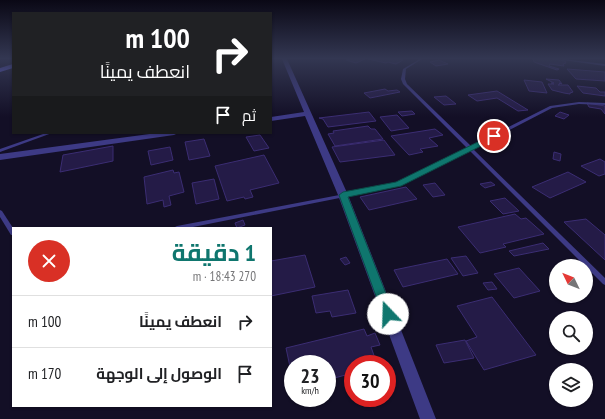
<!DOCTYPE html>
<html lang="ar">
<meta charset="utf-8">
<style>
:root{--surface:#fff;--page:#f2f2f2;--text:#202124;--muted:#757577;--line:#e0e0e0;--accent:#0f766e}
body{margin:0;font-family:"PT Sans Narrow",Cairo,sans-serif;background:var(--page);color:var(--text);direction:rtl;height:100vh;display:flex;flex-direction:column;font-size:15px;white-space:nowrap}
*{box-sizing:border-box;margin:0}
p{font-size:13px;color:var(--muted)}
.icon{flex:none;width:22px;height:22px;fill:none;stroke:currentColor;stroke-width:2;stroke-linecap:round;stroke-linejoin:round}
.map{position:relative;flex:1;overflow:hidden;direction:ltr}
.drawer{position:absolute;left:12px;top:227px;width:260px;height:180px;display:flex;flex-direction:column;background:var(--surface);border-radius:0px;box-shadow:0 1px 3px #0004;direction:rtl}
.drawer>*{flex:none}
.guide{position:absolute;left:12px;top:12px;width:260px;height:122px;border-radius:0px;box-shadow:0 1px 3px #0004;direction:rtl;background:#202124;color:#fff;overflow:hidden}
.needle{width:26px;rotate:313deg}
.buttons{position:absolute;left:549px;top:259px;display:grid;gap:8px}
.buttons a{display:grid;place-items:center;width:44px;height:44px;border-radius:50%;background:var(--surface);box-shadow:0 1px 3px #0004;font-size:20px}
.speed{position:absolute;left:284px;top:355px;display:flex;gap:8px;font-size:20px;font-weight:700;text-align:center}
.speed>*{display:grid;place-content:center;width:52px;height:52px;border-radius:50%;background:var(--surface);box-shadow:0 1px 3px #0004;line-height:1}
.speed small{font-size:10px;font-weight:400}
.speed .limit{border:6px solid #d22;background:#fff;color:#111}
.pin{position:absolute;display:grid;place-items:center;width:34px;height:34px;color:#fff;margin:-17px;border:2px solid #fff;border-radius:50%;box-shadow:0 1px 4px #0007}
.me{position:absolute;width:44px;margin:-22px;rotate:339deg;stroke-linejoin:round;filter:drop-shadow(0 0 3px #0008)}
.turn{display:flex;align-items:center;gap:14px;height:84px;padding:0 16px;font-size:18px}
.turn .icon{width:52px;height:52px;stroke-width:2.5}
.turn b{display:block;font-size:28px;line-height:34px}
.then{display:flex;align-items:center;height:38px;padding:0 16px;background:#0003;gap:8px;font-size:15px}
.round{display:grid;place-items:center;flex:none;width:42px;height:42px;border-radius:21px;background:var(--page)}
.headline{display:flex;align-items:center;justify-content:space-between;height:68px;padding:0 16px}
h1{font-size:24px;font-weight:700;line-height:30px;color:var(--accent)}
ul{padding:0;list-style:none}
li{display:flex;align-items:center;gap:12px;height:52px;padding:0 16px;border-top:1px solid var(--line)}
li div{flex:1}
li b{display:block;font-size:15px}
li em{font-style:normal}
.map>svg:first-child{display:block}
.building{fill:#241b47;stroke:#3b2d73}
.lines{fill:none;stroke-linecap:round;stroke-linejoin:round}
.lane{fill:#3d3a85;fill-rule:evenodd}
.street{fill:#3d3a85;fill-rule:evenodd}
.secondary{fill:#6f6bff;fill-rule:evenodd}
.route{fill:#0f766e;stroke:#0a4d48}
</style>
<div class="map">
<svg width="605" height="419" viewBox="0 0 605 419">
<rect width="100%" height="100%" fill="#130f26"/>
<g class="building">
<polygon points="350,59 365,59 356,63 346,60"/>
<polygon points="368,59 398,59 403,60 396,64 388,62 386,63"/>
<polygon points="533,59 555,59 565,61 566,63 563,64 564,66 550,64 549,66 559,69 557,70 534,62"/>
<polygon points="439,60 448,64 436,66 430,62"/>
<polygon points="567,69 605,72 605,81 576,79"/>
<polygon points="546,79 559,80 562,84 559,83 560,84 558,85 568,85 573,92 570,93 570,94 564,93 552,90 548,84 554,84 551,83 554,83"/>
<polygon points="524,80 542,82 547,93 529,91"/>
<polygon points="577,86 596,88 600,92 605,92 605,96 583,93"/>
<polygon points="385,89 388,91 397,90 400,92 370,98 364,93"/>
<polygon points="497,91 528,110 518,111 497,98 477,101 468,95"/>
<polygon points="446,96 456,104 444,105 434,97"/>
<polygon points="587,103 605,106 605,114 601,109 589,107"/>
<polygon points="412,111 415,114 402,116 398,112"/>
<polygon points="369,112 376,121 328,127 323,119 319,118"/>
<polygon points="560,112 569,115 564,119 555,116"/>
<polygon points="397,115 409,128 391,131 380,117"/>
<polygon points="368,126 371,129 375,129 383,139 335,146 328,134 334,133 333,131"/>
<polygon points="435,129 443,135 429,138 438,146 420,149 423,152 409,155 391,136"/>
<polygon points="260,135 269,148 254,151 246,137"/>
<polygon points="204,139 210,156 189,160 185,142"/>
<polygon points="384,140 395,155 340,162 332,147"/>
<polygon points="113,146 113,161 60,172 63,155"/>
<polygon points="170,147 173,160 151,165 148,151"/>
<polygon points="554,152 561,154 560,161 553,159"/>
<polygon points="264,155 279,183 250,190 253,197 245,199 244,197 227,201 215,166"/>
<polygon points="600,159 605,162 605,174 599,176 581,166"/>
<polygon points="173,170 174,173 179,172 184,192 169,196 171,205 164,207 163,200 147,204 144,177"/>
<polygon points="568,172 586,182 550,198 532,187"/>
<polygon points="214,179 219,199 196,204 192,183"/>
<polygon points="491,182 495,185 485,188 480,184"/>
<polygon points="435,183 445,195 433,197 423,185"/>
<polygon points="406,187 417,199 369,210 360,197"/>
<polygon points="505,198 519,211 503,214 490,201"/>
<polygon points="515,214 521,219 526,218 544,234 503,244 506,247 480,253 458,227"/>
<polygon points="586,219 605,235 605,260 564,222"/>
<polygon points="243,220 245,225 237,228 235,223"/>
<polygon points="543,243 549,249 514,256 509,251"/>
<polygon points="305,255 315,287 271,296 271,261"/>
<polygon points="466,256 478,273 463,276 451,258"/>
<polygon points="346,257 350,263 345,265 340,259"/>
<polygon points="447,259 458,274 403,287 394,270"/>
<polygon points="519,268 540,291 514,298 494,274"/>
<polygon points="492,282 497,289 488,290 483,283"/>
<polygon points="348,290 356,313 332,317 330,311 316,313 312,296"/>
<polygon points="492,297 536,355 484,370 466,341 477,337 457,306"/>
<polygon points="364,329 367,336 375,333 380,345 371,347 377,364 353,364 353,373 327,380 327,364 293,364 293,381 286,348"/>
<polygon points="465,340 474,358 444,363 436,345"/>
</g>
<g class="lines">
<g class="lane">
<polygon points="420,59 422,59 406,69 405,79 407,84 471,146 550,106 579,102 605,103 605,105 579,104 552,108 473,149 605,278 605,285 603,284 586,267 586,266 585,266 469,150 400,186 188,228 174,228 175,227 177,226 397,184 467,148 403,84 401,79 403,69"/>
<polygon points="562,59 605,64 605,66 563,60"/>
<polygon points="46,133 52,133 0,152 0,149"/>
<polygon points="0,210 2,211 13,228 13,235 11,235 0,217"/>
</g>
<g class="street">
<polygon points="282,59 287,59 348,195 436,419 420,419 338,195 305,116 271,121 271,117 304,112"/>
<polygon points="157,133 178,133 174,135 0,160 0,154"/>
</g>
<polygon class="secondary" points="13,64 13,68 0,72 0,68"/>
</g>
<linearGradient id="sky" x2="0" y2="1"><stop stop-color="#0a0815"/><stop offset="0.5" stop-color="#333752"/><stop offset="1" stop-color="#333752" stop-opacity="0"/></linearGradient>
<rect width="605" height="117" fill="url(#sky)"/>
<polygon class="route" points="494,134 498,136 497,138 401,186 348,197 394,314 393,318 388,320 384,318 339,195 343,192 396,182"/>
</svg>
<div class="buttons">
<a><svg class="needle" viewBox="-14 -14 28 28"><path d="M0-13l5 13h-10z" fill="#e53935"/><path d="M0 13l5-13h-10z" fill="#757577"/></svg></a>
<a><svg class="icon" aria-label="search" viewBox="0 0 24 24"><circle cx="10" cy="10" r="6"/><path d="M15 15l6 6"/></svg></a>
<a><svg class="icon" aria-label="layers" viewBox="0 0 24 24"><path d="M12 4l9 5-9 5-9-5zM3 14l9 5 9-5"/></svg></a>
</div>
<div class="speed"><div>23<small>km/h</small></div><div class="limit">30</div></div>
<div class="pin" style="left:494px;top:136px;background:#d93025"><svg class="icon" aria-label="arrive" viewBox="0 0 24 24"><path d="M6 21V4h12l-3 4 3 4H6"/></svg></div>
<svg class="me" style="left:388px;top:314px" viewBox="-20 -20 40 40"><circle r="19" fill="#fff"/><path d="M0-13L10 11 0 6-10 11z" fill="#0f766e"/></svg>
<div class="guide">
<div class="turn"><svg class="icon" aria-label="right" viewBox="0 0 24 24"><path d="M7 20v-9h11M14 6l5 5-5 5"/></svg><div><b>100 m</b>انعطف يمينًا</div></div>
<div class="then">ثم<svg class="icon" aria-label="arrive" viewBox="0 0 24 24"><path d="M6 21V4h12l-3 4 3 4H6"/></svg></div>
</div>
<section class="drawer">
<div class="headline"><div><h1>1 دقيقة</h1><p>270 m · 18:43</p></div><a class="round" style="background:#d93025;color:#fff"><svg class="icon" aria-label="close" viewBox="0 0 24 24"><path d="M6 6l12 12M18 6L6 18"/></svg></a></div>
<ul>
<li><svg class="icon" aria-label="right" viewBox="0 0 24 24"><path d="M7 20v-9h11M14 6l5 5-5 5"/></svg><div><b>انعطف يمينًا</b></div><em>100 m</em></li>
<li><svg class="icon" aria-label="arrive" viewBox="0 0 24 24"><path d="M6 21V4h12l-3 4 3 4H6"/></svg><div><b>الوصول إلى الوجهة</b></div><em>170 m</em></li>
</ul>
</section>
</div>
